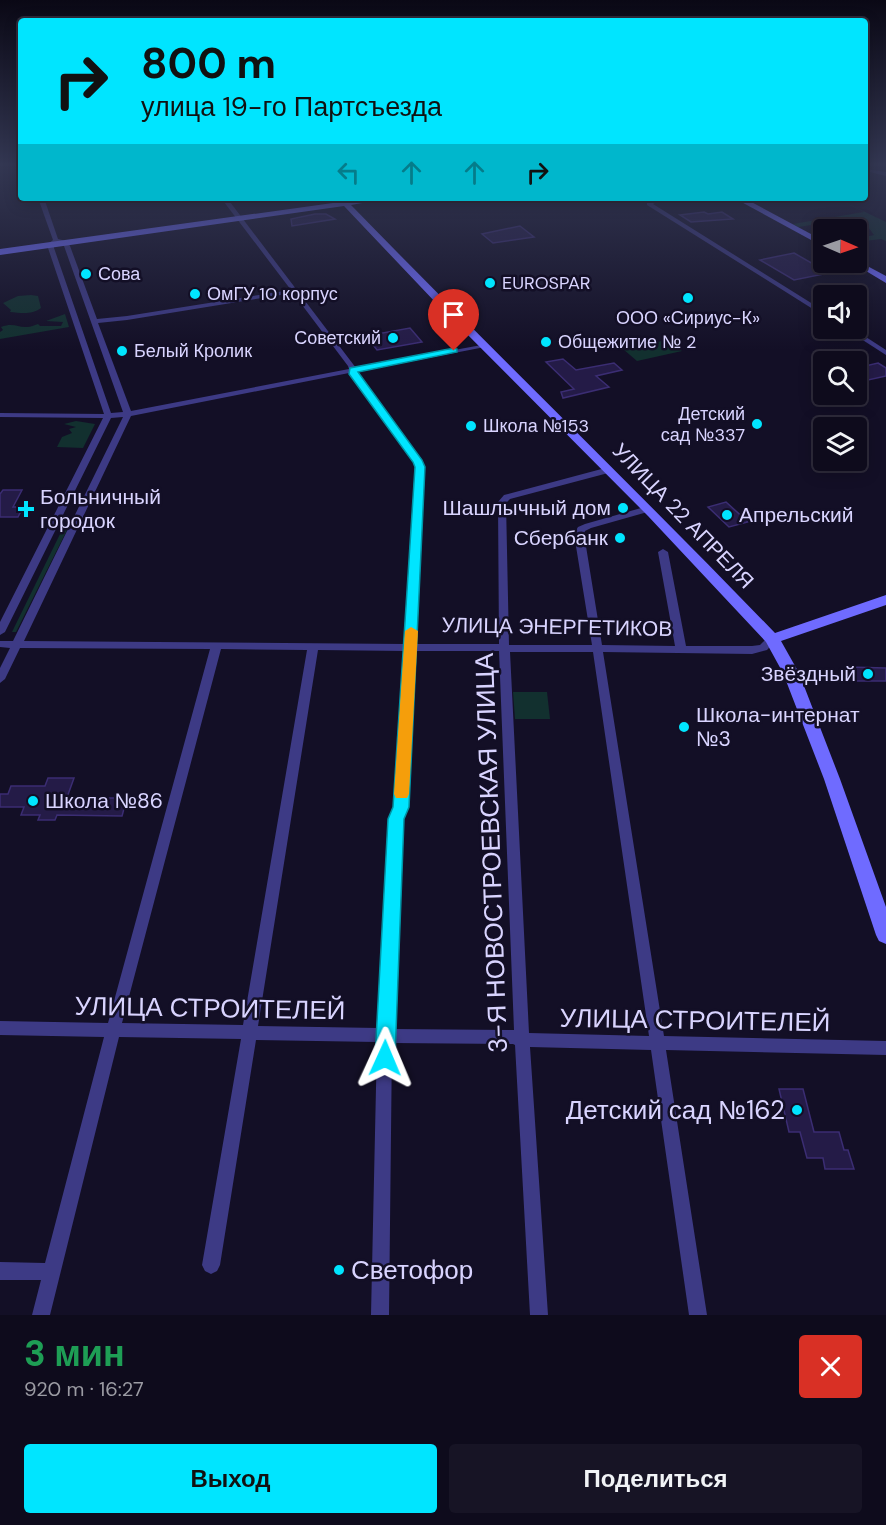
<!DOCTYPE html>
<html lang="ru">
<meta charset="utf-8">
<style>
:root{--surface:#0e0b1c;--page:#171425;--text:#f1f3f6;--muted:#9b9ba3;--line:#2e2b3b;--accent:#00e5ff}
body{margin:0;font-family:"DM Sans",sans-serif;background:var(--page);color:var(--text);height:100vh;display:flex;flex-direction:column;font-size:22px;white-space:nowrap}
*{box-sizing:border-box;margin:0}
p{font-size:20px;color:var(--muted)}
.icon{flex:none;width:33px;height:33px;fill:none;stroke:currentColor;stroke-width:2;stroke-linecap:round;stroke-linejoin:round}
.map{position:relative;height:1315px;overflow:hidden}
.sheet{display:flex;flex-direction:column;background:var(--surface);flex:1}
.sheet>*{flex:none}
.banner{position:absolute;left:18px;top:18px;width:850px;height:183px;border-radius:6px;box-shadow:0 3px 15px #0003,0 0 0 2px var(--line);background:#00e5ff;color:#111;overflow:hidden}
.needle{width:39px;rotate:92deg}
.tools{position:absolute;left:813px;top:219px;display:grid;gap:12px}
.tools a{display:grid;place-items:center;width:54px;height:54px;border-radius:6px;background:var(--surface);box-shadow:0 3px 15px #0003,0 0 0 2px var(--line);font-size:30px}
.pin{position:absolute;display:grid;place-items:center;width:51px;height:51px;color:#fff;margin:-62px -26px;border-radius:50% 50% 50% 0;rotate:-45deg;box-shadow:0 0 6px #0007}
.pin .icon{rotate:45deg}
.me{position:absolute;width:66px;margin:-33px;rotate:1deg;stroke-linejoin:round;filter:drop-shadow(0 0 4px #0008)}
.turn{display:flex;align-items:center;gap:21px;height:126px;padding:0 24px;font-size:27px}
.turn .icon{width:78px;height:78px;stroke-width:2.5}
.turn b{display:block;font-size:42px;line-height:51px}
.lanes{display:flex;align-items:center;height:57px;padding:0 24px;background:#0003;justify-content:center;gap:30px;direction:ltr}
.lanes .off{opacity:.35}
.round{display:grid;place-items:center;flex:none;width:63px;height:63px;border-radius:6px;background:var(--page)}
.head{display:flex;align-items:center;justify-content:space-between;height:102px;padding:0 24px}
h1{font-size:36px;font-weight:700;line-height:45px;color:#1e9e55}
.action{display:flex;gap:12px;margin-top:auto;padding:12px 24px}
.action a{flex:1;height:69px;border-radius:6px;background:var(--accent);color:#111;font-size:24px;font-weight:700;line-height:69px;text-align:center}
.action a+a{background:var(--page);color:var(--text)}
.map>svg:first-child{display:block}
.green{fill:#12302f}
.building{fill:#241b47;stroke:#3b2d73;stroke-width:1.5}
.lines{fill:none;stroke-linecap:round;stroke-linejoin:round}
.street{fill:#3d3a85;fill-rule:evenodd}
.secondary{fill:#6f6bff;fill-rule:evenodd}
.route{fill:#00e5ff;stroke:#0095a6;stroke-width:1.5}
.slow{fill:#f59e0b}
.poi-dot{fill:#00e5ff;stroke:#130f26;stroke-width:2}
.labels{text-anchor:middle;stroke-width:5;stroke-linejoin:round;paint-order:stroke}
.far-poi-label{font-size:18px;fill:#d9d4ff;stroke:#130f26;text-anchor:start}
.poi-label{font-size:21px;fill:#d9d4ff;stroke:#130f26;text-anchor:start}
.street-label{font-size:21px;fill:#d9d4ff;stroke:#130f26}
.near-street-label{font-size:26px;fill:#d9d4ff;stroke:#130f26}
.near-poi-label{font-size:26px;fill:#d9d4ff;stroke:#130f26;text-anchor:end}
</style>
<div class="map">
<svg width="886" height="1315" viewBox="0 0 886 1315">
<rect width="100%" height="100%" fill="#130f26"/>
<g class="green">
<polygon points="836,198 886,222 886,241 881,239 857,242 857,239 874,235 866,224 851,219 798,227 793,224 864,212"/>
<path d="M31 295 38 296 41 308C32 315 21 313 10 312L11 310 3 303 18 296Z"/>
<path d="M65 314 69 327 0 339V332L3 330 1 327C14 322 18 328 27 327 31 327 34 325 38 324L40 326H61L63 322 46 321Z"/>
<polygon points="667,340 682,351 637,361 623,349"/>
<polygon points="76,421 95,424 83,448 57,447 62,437 72,433 69,429 76,427 64,424"/>
<polygon points="62,530 67,530 16,632 12,632"/>
<polygon points="513,692 547,692 550,719 515,719"/>
</g>
<g class="building">
<polygon points="704,212 708,214 722,212 733,219 691,222 680,215"/>
<polygon points="315,214 326,214 335,219 292,226 291,219"/>
<polygon points="520,226 534,237 493,243 482,234"/>
<polygon points="794,253 829,273 794,280 760,260"/>
<polygon points="410,328 422,342 377,350 366,336"/>
<polygon points="563,359 576,370 614,363 622,370 596,376 609,387 563,398 561,392 574,389 546,362"/>
<polygon points="878,363 886,368 886,376 868,380 856,372 856,364 861,367"/>
<polygon points="3,490 22,490 13,507 23,507 18,517 0,517 0,494"/>
<polygon points="726,502 748,522 729,527 708,507"/>
<polygon points="848,667 886,668 886,681 854,681"/>
<polygon points="48,778 74,778 65,803 106,804 107,798 127,798 122,816 57,815 55,820 38,820 40,815 21,815 24,807 0,807 0,794 8,794 11,786 45,786"/>
<polygon points="779,1089 803,1089 814,1132 839,1132 844,1150 848,1150 854,1169 825,1169 823,1158 807,1158 800,1132 789,1132"/>
</g>
<g class="lines">
<g class="street">
<polygon points="866,169 886,172 886,176 866,171"/>
<path d="M38 198H44L58 239 66 241 70 246 97 319 127 316 291 290 221 198H227L356 368 487 344V346L485 347 356 372 423 462 415 644H499L498 502 504 495 609 467 612 468V472L510 499 506 503 509 645H592L574 534 578 527 585 524 648 506 652 509 651 511 591 528 585 531 584 534 602 645 675 646 658 552 663 549 668 552 686 646H752L760 645 768 637H776L777 639 767 650 752 654 603 652 664 1036 886 1041V1055L666 1050 707 1315H689L651 1050 530 1047 548 1315H530L515 1045 513 1044 392 1043 389 1315H371L377 1042 256 1040 220 1265 217 1271 211 1274 205 1271 202 1265 241 1039 119 1037 50 1315H32L41 1280H0V1262L45 1263 104 1037 0 1035V1021L108 1023 210 649 20 648 5 679 0 683V668L10 648 0 647V641H13L123 417 111 418 5 632 0 635V622L103 418 0 417V413L104 414 48 248V244L53 240ZM57 242 62 243 64 246 123 412 111 413 54 248V245ZM293 293 348 366 349 369 131 411 98 323 127 320ZM349 373 415 462 405 644 24 641 131 416ZM221 649 307 650 243 1025 122 1023ZM318 650 405 651 395 807 390 819 378 1028 258 1026ZM415 651H499L514 1030 393 1029 402 819 407 807ZM510 652H593L649 1036 529 1033Z"/>
<polygon points="656,198 663,198 653,204 824,311 824,316 647,205 647,203"/>
<polygon points="844,328 852,328 886,350 886,355"/>
</g>
<g class="secondary">
<path d="M336 198H344L347 201 390 198 351 205C491 349 635 488 775 633L886 595V605L781 641 799 673 840 779 886 907V944L879 941 876 935 824 779 783 673 766 642 648 516 437 304 344 206 0 255V249L340 202Z"/>
<polygon points="734,198 744,198 824,241 824,247"/>
<polygon points="856,260 886,276 886,283 851,262 856,262"/>
</g>
</g>
<linearGradient id="sky" x2="0" y2="1"><stop stop-color="#0a0815"/><stop offset="0.47" stop-color="#333752"/><stop offset="1" stop-color="#333752" stop-opacity="0"/></linearGradient>
<rect width="886" height="350" fill="url(#sky)"/>
<polygon class="route" points="454,348 457,349 457,352 358,372 422,460 425,467 409,807 404,819 395,1058 392,1065 385,1068 378,1065 375,1058 388,819 393,807 415,467 413,462 349,374 350,368"/>
<polygon class="slow" points="411,627 418,631 409,794 407,798 396,798 394,794 405,631"/>
<g class="poi-dot">
<circle cx="86" cy="274" r="6"/>
<circle cx="490" cy="283" r="6"/>
<circle cx="195" cy="294" r="6"/>
<circle cx="688" cy="298" r="6"/>
<circle cx="393" cy="338" r="6"/>
<circle cx="546" cy="342" r="6"/>
<circle cx="122" cy="351" r="6"/>
<circle cx="757" cy="424" r="6"/>
<circle cx="471" cy="426" r="6"/>
<circle cx="623" cy="508" r="6"/>
<path d="M23 500h6v6h6v6h-6v6h-6v-6h-6v-6h6z"/>
<circle cx="727" cy="515" r="6"/>
<circle cx="620" cy="538" r="6"/>
<circle cx="868" cy="674" r="6"/>
<circle cx="684" cy="727" r="6"/>
<circle cx="33" cy="801" r="6"/>
<circle cx="797" cy="1110" r="6"/>
<circle cx="339" cy="1270" r="6"/>
</g>
<g class="labels">
<g class="far-poi-label">
<text x="98" y="280">Сова</text>
<text x="502" y="289">EUROSPAR</text>
<text x="207" y="300">ОмГУ 10 корпус</text>
<text x="688" y="324" text-anchor="middle">ООО «Сириус-К»</text>
<text x="381" y="344" text-anchor="end">Советский</text>
<text x="558" y="348">Общежитие № 2</text>
<text x="134" y="357">Белый Кролик</text>
<text x="745" y="420" text-anchor="end">Детский<tspan x="745" dy="21">сад №337</tspan></text>
<text x="483" y="432">Школа №153</text>
</g>
<g class="poi-label">
<text x="40" y="504">Больничный<tspan x="40" dy="24">городок</tspan></text>
<text x="611" y="515" text-anchor="end">Шашлычный дом</text>
<text x="739" y="522">Апрельский</text>
<text x="608" y="545" text-anchor="end">Сбербанк</text>
<text x="856" y="681" text-anchor="end">Звёздный</text>
<text x="696" y="722">Школа-интернат<tspan x="696" dy="24">№3</tspan></text>
<text x="45" y="808">Школа №86</text>
</g>
<g class="street-label">
<text transform="translate(683 516) rotate(46)" y="7">УЛИЦА 22 АПРЕЛЯ</text>
<text transform="translate(557 627) rotate(1)" y="7">УЛИЦА ЭНЕРГЕТИКОВ</text>
</g>
<g class="near-street-label">
<text transform="translate(491 853) rotate(-92)" y="9">3-Я НОВОСТРОЕВСКАЯ УЛИЦА</text>
<text transform="translate(210 1008) rotate(1)" y="9">УЛИЦА СТРОИТЕЛЕЙ</text>
<text transform="translate(695 1020) rotate(1)" y="9">УЛИЦА СТРОИТЕЛЕЙ</text>
</g>
<g class="near-poi-label">
<text x="785" y="1119">Детский сад №162</text>
<text x="351" y="1279" text-anchor="start">Светофор</text>
</g>
</g>
</svg>
<div class="tools">
<a><svg class="needle" viewBox="-14 -14 28 28"><path d="M0-13l5 13h-10z" fill="#e53935"/><path d="M0 13l5-13h-10z" fill="#9b9ba3"/></svg></a>
<a><svg class="icon" aria-label="sound" viewBox="0 0 24 24"><path d="M4 9h4l5-4v14l-5-4H4zM17 9q2 3 0 6"/></svg></a>
<a><svg class="icon" aria-label="search" viewBox="0 0 24 24"><circle cx="10" cy="10" r="6"/><path d="M15 15l6 6"/></svg></a>
<a><svg class="icon" aria-label="layers" viewBox="0 0 24 24"><path d="M12 4l9 5-9 5-9-5zM3 14l9 5 9-5"/></svg></a>
</div>
<div class="pin" style="left:454px;top:351px;background:#d93025"><svg class="icon" aria-label="arrive" viewBox="0 0 24 24"><path d="M6 21V4h12l-3 4 3 4H6"/></svg></div>
<svg class="me" style="left:385px;top:1058px" viewBox="-20 -20 40 40"><path d="M0-17L14 15 0 8-14 15z" fill="#00e5ff" stroke="#fff" stroke-width="4"/></svg>
<div class="banner">
<div class="turn"><svg class="icon" aria-label="right" viewBox="0 0 24 24"><path d="M7 20v-9h11M14 6l5 5-5 5"/></svg><div><b>800 m</b>улица 19-го Партсъезда</div></div>
<div class="lanes"><svg class="icon off" aria-label="left" viewBox="0 0 24 24"><path d="M17 20v-9H6M10 6l-5 5 5 5"/></svg><svg class="icon off" aria-label="ahead" viewBox="0 0 24 24"><path d="M12 20V5M6 11l6-6 6 6"/></svg><svg class="icon off" aria-label="ahead" viewBox="0 0 24 24"><path d="M12 20V5M6 11l6-6 6 6"/></svg><svg class="icon" aria-label="right" viewBox="0 0 24 24"><path d="M7 20v-9h11M14 6l5 5-5 5"/></svg></div>
</div>
</div>
<section class="sheet">
<div class="head"><div><h1>3 мин</h1><p>920 m · 16:27</p></div><a class="round" style="background:#d93025;color:#fff"><svg class="icon" aria-label="close" viewBox="0 0 24 24"><path d="M6 6l12 12M18 6L6 18"/></svg></a></div>
<div class="action"><a>Выход</a><a>Поделиться</a></div>
</section>
